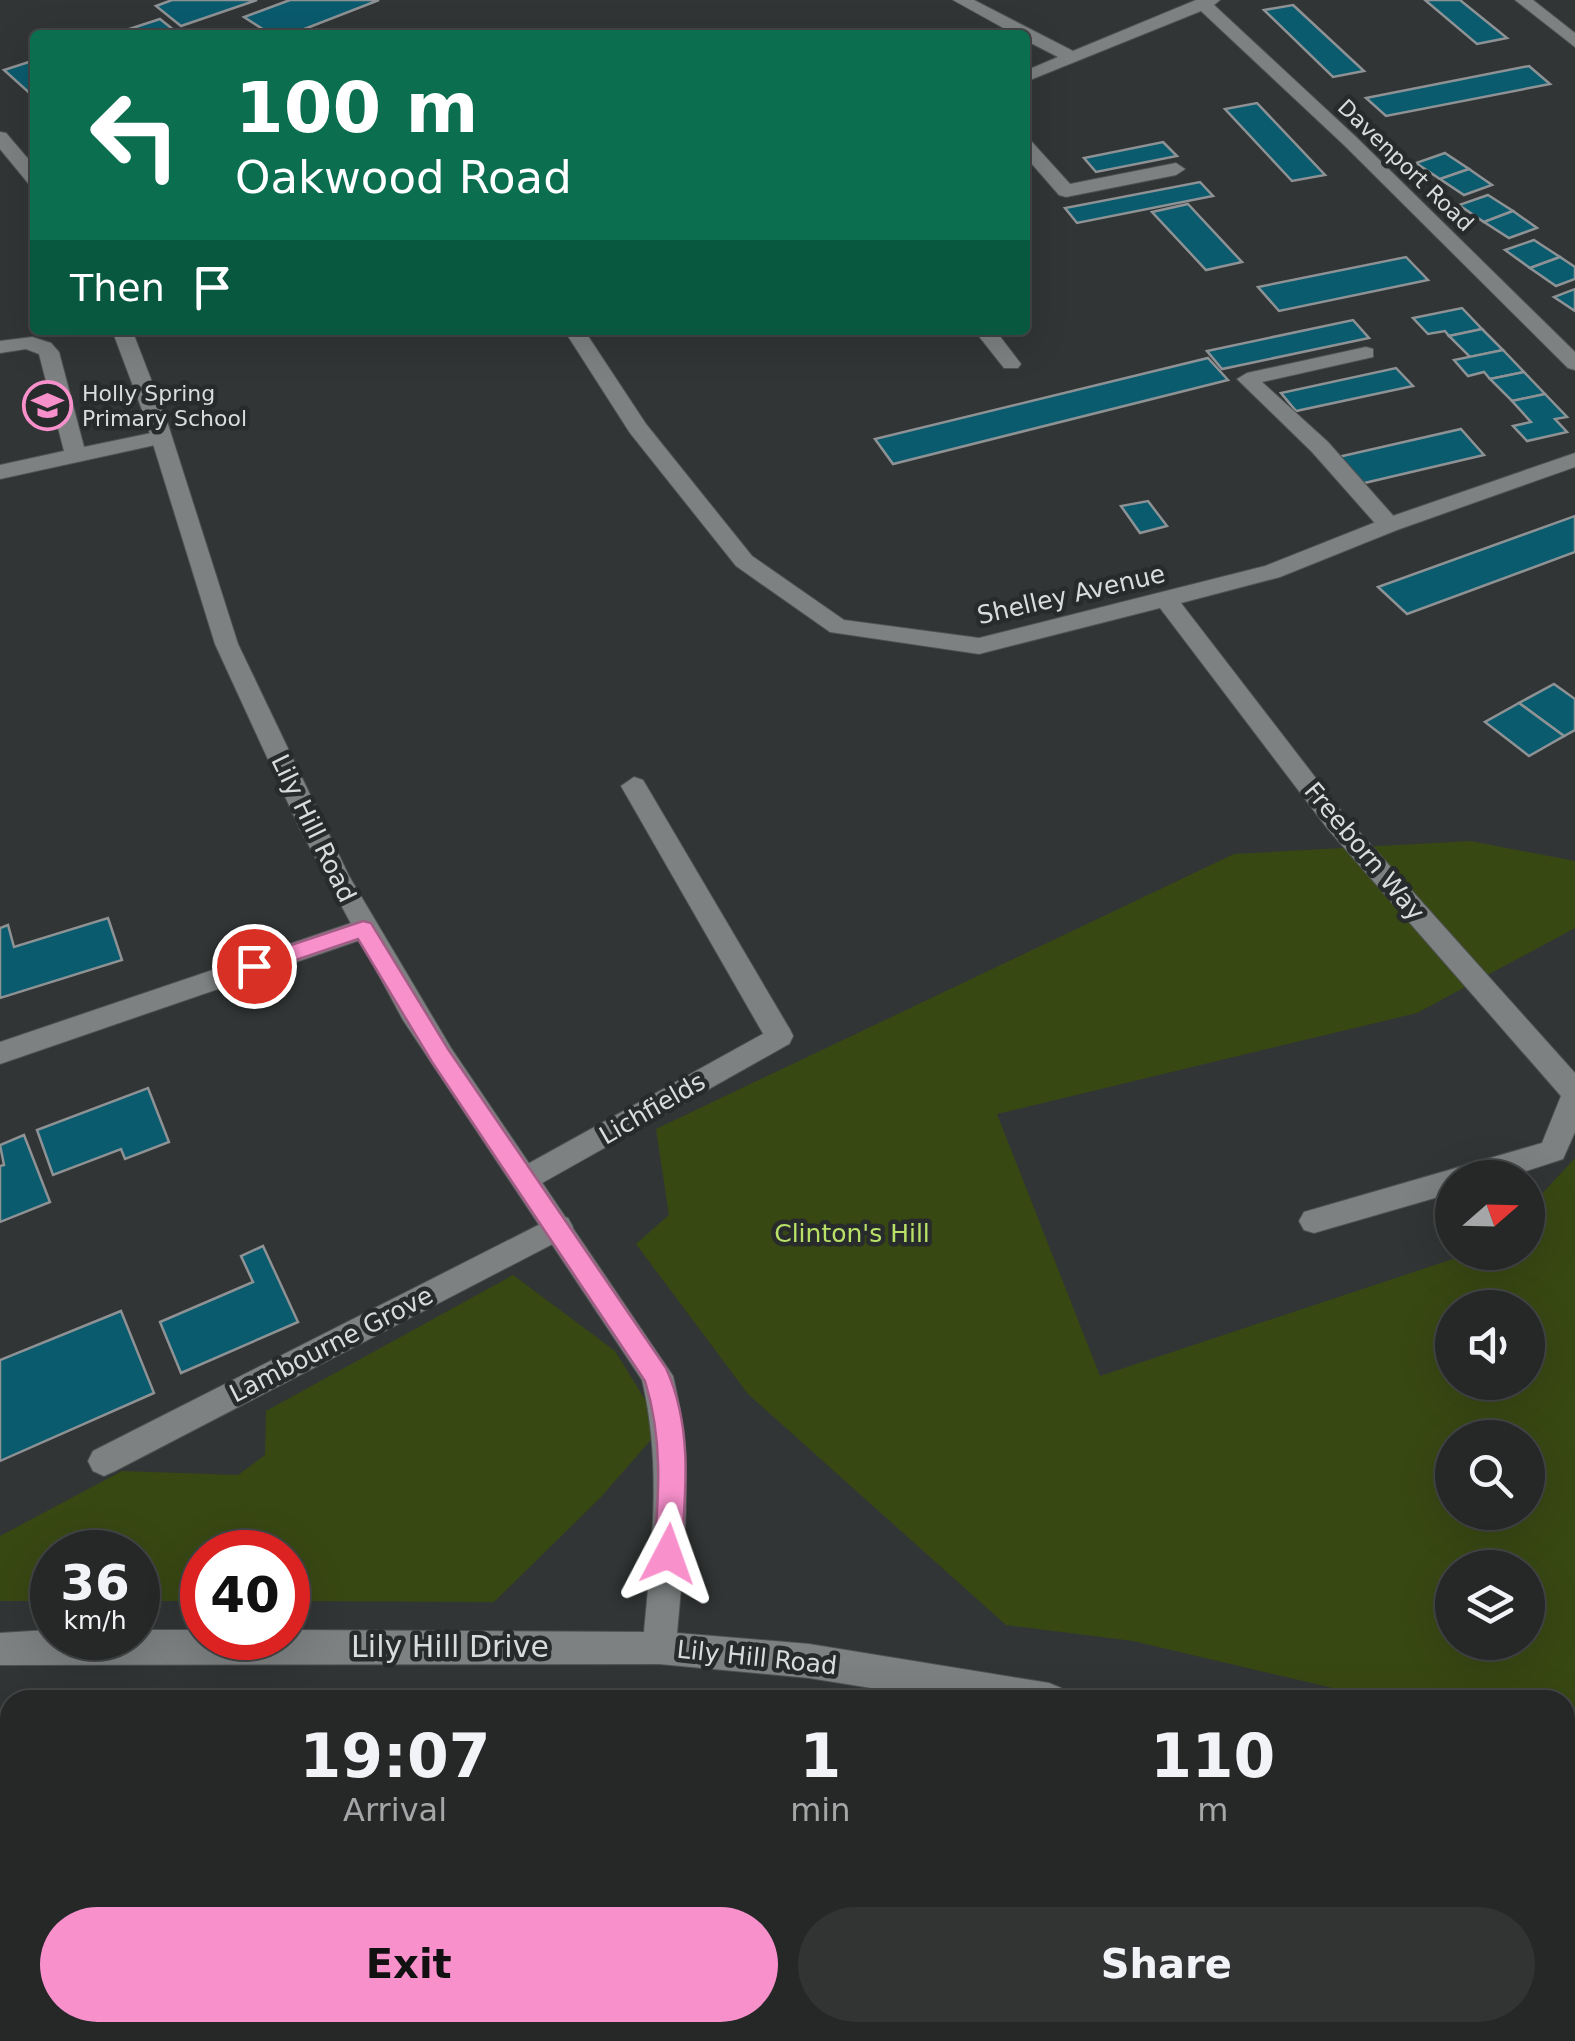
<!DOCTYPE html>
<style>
:root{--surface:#262828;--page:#323434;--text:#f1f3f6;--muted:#a4a6a8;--line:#424445;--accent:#f890cc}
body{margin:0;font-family:"DejaVu Sans",sans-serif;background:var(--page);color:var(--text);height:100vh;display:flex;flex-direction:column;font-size:38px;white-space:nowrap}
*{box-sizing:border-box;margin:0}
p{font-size:32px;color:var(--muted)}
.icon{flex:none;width:55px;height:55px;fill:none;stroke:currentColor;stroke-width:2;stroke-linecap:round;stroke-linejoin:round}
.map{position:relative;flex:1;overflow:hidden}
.details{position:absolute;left:0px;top:1690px;width:1575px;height:352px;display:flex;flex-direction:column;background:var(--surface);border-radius:30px 30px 0 0;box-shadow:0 10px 40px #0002,0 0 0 2px var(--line)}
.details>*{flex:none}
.guide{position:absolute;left:30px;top:30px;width:1000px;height:305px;border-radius:10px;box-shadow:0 10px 40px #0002,0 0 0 2px var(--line);background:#0b6e4f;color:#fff;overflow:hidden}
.needle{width:65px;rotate:70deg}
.tools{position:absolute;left:1435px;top:1160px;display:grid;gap:20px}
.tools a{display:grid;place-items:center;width:110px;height:110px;border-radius:50%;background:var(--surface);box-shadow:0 10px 40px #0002,0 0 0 2px var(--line);font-size:50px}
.speed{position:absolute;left:30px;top:1530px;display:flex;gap:20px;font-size:50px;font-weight:700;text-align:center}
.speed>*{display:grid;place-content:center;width:130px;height:130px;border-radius:50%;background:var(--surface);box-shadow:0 10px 40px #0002,0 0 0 2px var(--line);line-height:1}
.speed small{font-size:25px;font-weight:400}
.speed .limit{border:15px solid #d22;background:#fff;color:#111}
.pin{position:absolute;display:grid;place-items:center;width:85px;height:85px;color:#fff;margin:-42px;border:5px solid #fff;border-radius:50%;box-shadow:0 2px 10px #0007}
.me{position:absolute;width:110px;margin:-55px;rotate:4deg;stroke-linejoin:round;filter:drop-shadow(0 0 8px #0008)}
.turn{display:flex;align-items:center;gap:35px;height:210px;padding:0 40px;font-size:45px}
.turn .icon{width:130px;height:130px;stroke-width:2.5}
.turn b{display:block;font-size:70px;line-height:85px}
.then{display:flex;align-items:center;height:95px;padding:0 40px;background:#0003;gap:20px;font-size:38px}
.eta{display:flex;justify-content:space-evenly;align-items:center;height:170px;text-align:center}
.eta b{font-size:60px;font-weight:700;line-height:70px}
.action{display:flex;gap:20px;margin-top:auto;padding:20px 40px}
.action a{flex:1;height:115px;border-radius:60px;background:var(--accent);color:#111;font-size:40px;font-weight:700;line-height:115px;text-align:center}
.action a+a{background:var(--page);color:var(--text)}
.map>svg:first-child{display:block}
.green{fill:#384813;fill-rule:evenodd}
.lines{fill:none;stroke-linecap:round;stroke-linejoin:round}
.stream{fill:#4287cc;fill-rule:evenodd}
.building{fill:#0a5b6e;stroke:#8e9294;stroke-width:2.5}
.service-casing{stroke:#4f5252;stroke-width:2}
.minor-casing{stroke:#4f5252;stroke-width:2}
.tertiary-casing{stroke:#4f5252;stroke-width:2}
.service{fill:#7d8181;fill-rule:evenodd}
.minor{fill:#7d8181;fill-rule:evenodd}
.tertiary{fill:#7d8181;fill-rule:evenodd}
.route{fill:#f890cc;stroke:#a15e85;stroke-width:2.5}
.labels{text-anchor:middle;stroke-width:9;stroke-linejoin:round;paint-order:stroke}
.far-street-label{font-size:22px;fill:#dadcdc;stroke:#282b2b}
.far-poi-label{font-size:22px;fill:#dadcdc;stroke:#282b2b;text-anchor:start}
.street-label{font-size:25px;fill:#dadcdc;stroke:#282b2b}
.park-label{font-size:25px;fill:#b9e067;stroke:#282b2b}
.near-street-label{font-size:30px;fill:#dadcdc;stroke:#282b2b}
</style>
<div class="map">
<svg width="1575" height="2041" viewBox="0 0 1575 2041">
<rect width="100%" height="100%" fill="#323535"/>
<g class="green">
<path d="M1470 841 1575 861V928L1417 1013 997 1114 1100 1376 1471 1253 1528 1252V1209L1575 1158V1750L1565 1746V1700H1384L1133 1641 1006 1625 748 1394 636 1244 669 1215 656 1129 1234 854ZM1452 1308H1528V1382H1452ZM1452 1438H1528V1512H1452ZM1452 1568H1528V1642H1452Z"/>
<polygon points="513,1275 615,1351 662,1427 601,1497 494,1602 288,1601 288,1552 202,1552 202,1601 138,1601 138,1552 52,1552 52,1601 0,1601 0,1536 122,1471 238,1475 265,1455 266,1411"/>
<polygon points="0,1738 10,1739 10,2032 1565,2032 1565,1891 1575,1892 1575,2041 0,2041"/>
</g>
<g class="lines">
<g class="stream">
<polygon points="0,1859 10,1866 10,1893 0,1886"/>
<polygon points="192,2032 221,2032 225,2041 197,2041"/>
</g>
</g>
<g class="building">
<polygon points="172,0 257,0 181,26 156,6"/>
<polygon points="290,0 379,0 289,35 272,35 244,17"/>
<polygon points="1425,0 1460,0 1507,38 1477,44"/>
<polygon points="1293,5 1364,71 1333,77 1264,10"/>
<polygon points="160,19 180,35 111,35"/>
<polygon points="35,60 35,98 4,70"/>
<polygon points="1529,66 1550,84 1386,116 1366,98"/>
<polygon points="1257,103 1325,175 1292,181 1225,109"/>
<polygon points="1163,142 1177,156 1096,172 1084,158"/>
<polygon points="1445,153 1469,169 1440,179 1416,163"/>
<polygon points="1469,169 1492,185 1464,195 1440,179"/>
<polygon points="1200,182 1213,196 1077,223 1065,208"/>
<polygon points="1488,195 1513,211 1484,222 1459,205"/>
<polygon points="1188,204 1242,262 1206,270 1152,212"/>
<polygon points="1513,211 1537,228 1509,238 1484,222"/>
<polygon points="1534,240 1560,257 1530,268 1505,250"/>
<polygon points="1406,257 1428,280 1279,311 1258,287"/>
<polygon points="1560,257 1575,267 1575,279 1556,286 1530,268"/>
<polygon points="1575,289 1575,311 1554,297"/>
<polygon points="1462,308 1482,329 1449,336 1445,331 1428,334 1413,318"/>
<polygon points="1353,320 1369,338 1222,369 1207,351"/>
<polygon points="1482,329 1503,350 1470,357 1449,336"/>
<polygon points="1503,350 1524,372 1490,379 1484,372 1468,376 1454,360"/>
<polygon points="1208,358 1228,380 893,464 875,439"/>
<polygon points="1396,368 1413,386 1296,411 1281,393"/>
<polygon points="1524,372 1545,394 1512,401 1490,379"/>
<polygon points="1545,394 1567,417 1555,419 1567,432 1527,441 1513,426 1531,422 1512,401"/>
<polygon points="1461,429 1484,455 1360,484 1338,457"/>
<polygon points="1148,501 1167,526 1140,533 1121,506"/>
<polygon points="1575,516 1575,552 1407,614 1378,587"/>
<polygon points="1554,684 1575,699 1575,730 1564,736 1519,703"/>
<polygon points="1519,703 1564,736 1529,756 1485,722"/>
<polygon points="108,918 122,960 0,998 0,928 8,925 14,947"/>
<polygon points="148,1088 169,1142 125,1159 121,1149 53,1175 37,1130"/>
<polygon points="24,1135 50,1202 0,1222 0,1166 4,1165 0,1145"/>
<polygon points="263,1246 298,1322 181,1373 160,1322 253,1282 241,1256"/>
<polygon points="121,1311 154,1393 0,1461 0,1360"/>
</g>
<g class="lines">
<defs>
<g id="service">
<polygon points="1025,140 1031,141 1070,184 1176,163 1185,169 1176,175 1066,197 1059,195 1025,156"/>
<polygon points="32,337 51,343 59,352 84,447 161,431 172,437 169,442 0,479 0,465 64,451 39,354 26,349 0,353 0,341"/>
<polygon points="1366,347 1373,349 1373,357 1262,382 1328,442 1397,520 1400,525 1397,530 1381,530 1312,452 1237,379 1247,373"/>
<polygon points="634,777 643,780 789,1028 793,1036 789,1044 779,1047 769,1044 621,786"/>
<polygon points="1442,2032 1482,2032 1478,2041 1439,2041"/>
</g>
<g id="minor">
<polygon points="953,0 974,0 1073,51 1196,0 1220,0 1214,5 1356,137 1575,352 1575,370 1568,368 1344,145 1201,11 1025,82 1025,71 1058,57 1025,40 1025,35 1016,35"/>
<polygon points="1515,0 1533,0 1575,33 1575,47"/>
<polygon points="564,330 584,330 646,424 752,556 844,620 979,638 1265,566 1381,520 1575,453 1575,467 1397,530 1280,577 1181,603 1345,816 1575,1073 1575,1132 1563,1159 1505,1178 1452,1178 1452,1193 1314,1233 1304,1230 1299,1221 1304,1212 1542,1143 1561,1096 1327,828 1160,608 979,654 830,632 736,566 630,433"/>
<polygon points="974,330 995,330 1021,364 1018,368 1004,368"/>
<polygon points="363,919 372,922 376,929 372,936 0,1064 0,1042"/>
<polygon points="779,1025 789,1028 793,1036 789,1044 535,1187 525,1191 515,1187 510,1179 515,1171"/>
<polygon points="558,1215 568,1218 573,1227 568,1236 115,1471 104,1476 93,1471 88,1461 93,1451"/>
</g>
<g id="tertiary">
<polygon points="0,132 6,133 35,167 35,185 28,183 0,149"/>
<path d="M112 330H132L166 418 238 644 349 876 451 1048 673 1376C694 1462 685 1546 677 1633L809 1644 1049 1683 1061 1688 1066 1700H946L809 1678 659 1664 0 1665V1633L48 1630H52V1638H138V1630H202V1638H288V1630L644 1632C652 1546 662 1464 642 1380L403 1020 300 829 215 644 145 418Z"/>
<polygon points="1565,1835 1575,1838 1575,1874 1565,1871"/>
</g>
</defs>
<use href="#service" class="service-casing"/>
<use href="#minor" class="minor-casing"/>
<use href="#tertiary" class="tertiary-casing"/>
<use href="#service" class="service"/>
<use href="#minor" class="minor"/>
<use href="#tertiary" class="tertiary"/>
</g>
<path class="route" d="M363 921 371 923 448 1049 666 1368C693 1427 686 1492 681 1554L677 1563 668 1566 658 1563 654 1554C659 1494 663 1439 645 1381L432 1062 358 939 254 974 243 966 246 960Z"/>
<defs>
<symbol id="school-ring" viewBox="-11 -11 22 22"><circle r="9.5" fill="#282b2b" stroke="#f890cc" stroke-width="1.5"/><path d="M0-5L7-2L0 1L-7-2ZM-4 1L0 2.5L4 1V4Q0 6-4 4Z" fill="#f890cc"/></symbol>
</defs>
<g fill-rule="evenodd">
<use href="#school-ring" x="20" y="378" width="55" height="55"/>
</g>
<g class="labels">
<g class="far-street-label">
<text transform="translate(1406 165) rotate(44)" y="8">Davenport Road</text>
</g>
<g class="far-poi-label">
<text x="82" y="401">Holly Spring<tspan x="82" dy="25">Primary School</tspan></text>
</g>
<g class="street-label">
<text transform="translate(1071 594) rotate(-13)" y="9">Shelley Avenue</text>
<text transform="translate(314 828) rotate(64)" y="9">Lily Hill Road</text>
<text transform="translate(1365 851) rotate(50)" y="9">Freeborn Way</text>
<text transform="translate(652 1108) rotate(-30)" y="9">Lichfields</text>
<text transform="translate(331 1344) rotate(-27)" y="9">Lambourne Grove</text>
<text transform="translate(757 1657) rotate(6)" y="9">Lily Hill Road</text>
</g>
<g class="park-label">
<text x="852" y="1242">Clinton's Hill</text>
</g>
<g class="near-street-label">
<text x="450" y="1657">Lily Hill Drive</text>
</g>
</g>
</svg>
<div class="tools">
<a><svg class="needle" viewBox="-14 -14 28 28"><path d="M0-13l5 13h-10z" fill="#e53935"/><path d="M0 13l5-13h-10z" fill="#a4a6a8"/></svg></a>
<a><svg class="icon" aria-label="sound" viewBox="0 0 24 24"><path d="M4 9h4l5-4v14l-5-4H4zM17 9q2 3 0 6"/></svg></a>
<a><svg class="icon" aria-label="search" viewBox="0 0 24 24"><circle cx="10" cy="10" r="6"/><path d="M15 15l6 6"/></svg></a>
<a><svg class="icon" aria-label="layers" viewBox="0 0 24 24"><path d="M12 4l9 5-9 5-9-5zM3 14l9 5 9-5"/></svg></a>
</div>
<div class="speed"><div>36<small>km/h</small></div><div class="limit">40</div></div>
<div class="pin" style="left:254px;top:966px;background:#d93025"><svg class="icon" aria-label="arrive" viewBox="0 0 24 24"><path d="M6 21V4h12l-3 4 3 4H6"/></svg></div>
<svg class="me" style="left:668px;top:1554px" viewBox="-20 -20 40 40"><path d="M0-17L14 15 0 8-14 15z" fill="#f890cc" stroke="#fff" stroke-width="4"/></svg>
<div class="guide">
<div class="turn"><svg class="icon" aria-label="left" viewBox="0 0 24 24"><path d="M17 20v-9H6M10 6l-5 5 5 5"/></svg><div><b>100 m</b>Oakwood Road</div></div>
<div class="then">Then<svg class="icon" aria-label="arrive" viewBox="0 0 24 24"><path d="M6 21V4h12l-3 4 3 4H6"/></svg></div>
</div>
<section class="details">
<div class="eta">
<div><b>19:07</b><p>Arrival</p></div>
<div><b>1</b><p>min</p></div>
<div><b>110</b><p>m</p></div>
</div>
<div class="action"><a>Exit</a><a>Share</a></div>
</section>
</div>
